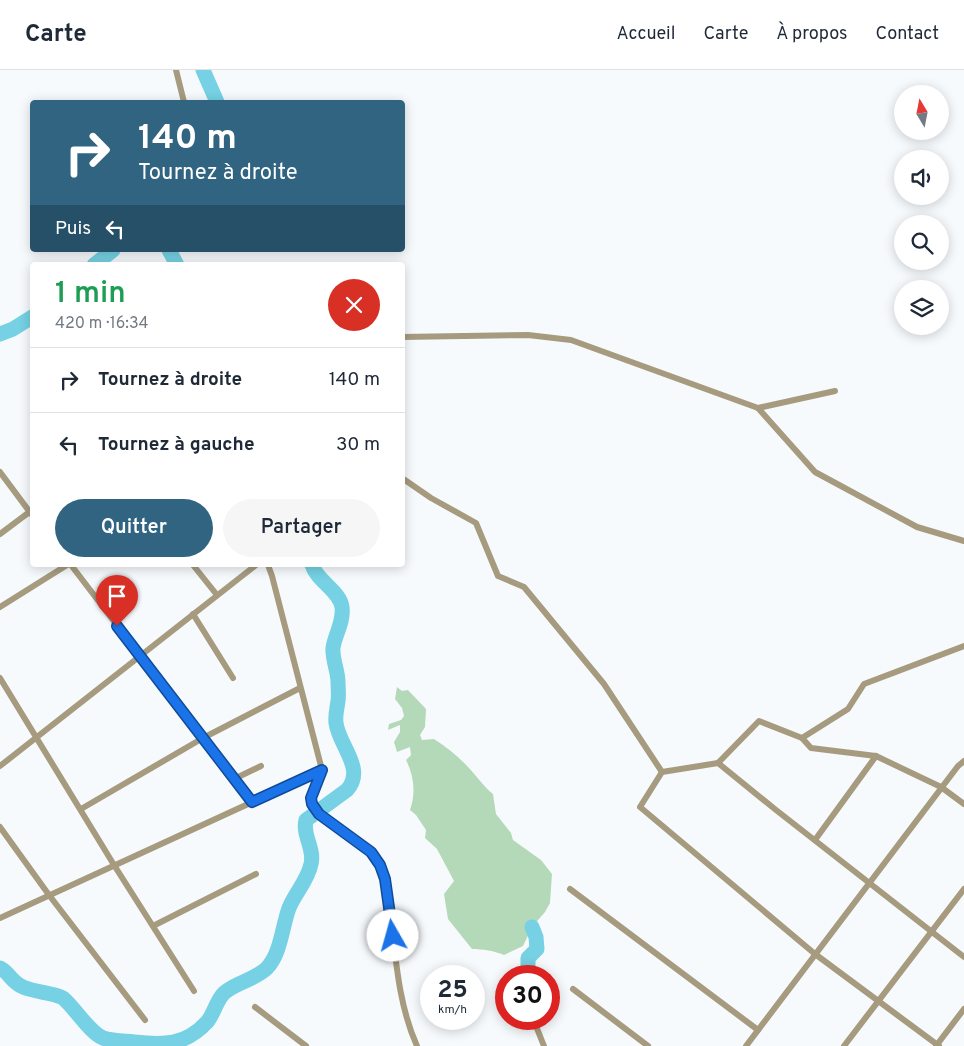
<!DOCTYPE html>
<html lang="fr">
<meta charset="utf-8">
<style>
:root{--surface:#fff;--page:#f6f6f7;--text:#1f2937;--muted:#747a83;--line:#e0e1e3;--accent:#306481}
body{margin:0;font-family:Overpass,sans-serif;background:var(--page);color:var(--text);height:100vh;display:flex;flex-direction:column;font-size:19px;white-space:nowrap}
*{box-sizing:border-box;margin:0}
p{font-size:16px;color:var(--muted)}
.icon{flex:none;width:28px;height:28px;fill:none;stroke:currentColor;stroke-width:2;stroke-linecap:round;stroke-linejoin:round}
.map{position:relative;flex:1;overflow:hidden}
.panel{position:absolute;left:30px;top:192px;width:375px;height:305px;display:flex;flex-direction:column;background:var(--surface);border-radius:5px;box-shadow:0 2px 12px #0003}
.panel>*{flex:none}
.top-card{position:absolute;left:30px;top:30px;width:375px;height:152px;border-radius:5px;box-shadow:0 2px 12px #0003;background:#306481;color:#fff;overflow:hidden}
.needle{width:32px;rotate:350deg}
.controls{position:absolute;left:894px;top:15px;display:grid;gap:10px}
.controls a{display:grid;place-items:center;width:55px;height:55px;border-radius:50%;background:var(--surface);box-shadow:0 2px 12px #0003;font-size:25px}
.speed{position:absolute;left:420px;top:895px;display:flex;gap:10px;font-size:25px;font-weight:700;text-align:center}
.speed>*{display:grid;place-content:center;width:65px;height:65px;border-radius:50%;background:var(--surface);box-shadow:0 2px 12px #0003;line-height:1}
.speed small{font-size:12px;font-weight:400}
.speed .limit{border:8px solid #d22;background:#fff;color:#111}
.pin{position:absolute;display:grid;place-items:center;width:42px;height:42px;color:#fff;margin:-51px -21px;border-radius:50% 50% 50% 0;rotate:-45deg;box-shadow:0 0 5px #0007}
.pin .icon{rotate:45deg}
.me{position:absolute;width:55px;margin:-28px;rotate:353deg;stroke-linejoin:round;filter:drop-shadow(0 0 4px #0008)}
.turn{display:flex;align-items:center;gap:18px;height:105px;padding:0 25px;font-size:22px}
.turn .icon{width:65px;height:65px;stroke-width:2.5}
.turn b{display:block;font-size:35px;line-height:42px}
.then{display:flex;align-items:center;height:48px;padding:0 25px;background:#0003;gap:10px;font-size:19px}
.round{display:grid;place-items:center;flex:none;width:52px;height:52px;border-radius:26px;background:var(--page)}
.headline{display:flex;align-items:center;justify-content:space-between;height:85px;padding:0 25px}
h1{font-size:30px;font-weight:600;line-height:38px;color:#1e9e55}
.action{display:flex;gap:10px;margin-top:auto;padding:10px 25px}
.action a{flex:1;height:58px;border-radius:30px;background:var(--accent);color:#fff;font-size:20px;font-weight:600;line-height:58px;text-align:center}
.action a+a{background:var(--page);color:var(--text)}
ul{padding:0;list-style:none}
li{display:flex;align-items:center;gap:15px;height:65px;padding:0 25px;border-top:1px solid var(--line)}
li div{flex:1}
li b{display:block;font-size:19px}
li em{font-style:normal}
header{display:flex;align-items:center;gap:30px;box-sizing:border-box;height:70px;padding:0 25px;background:var(--surface);border-bottom:1px solid var(--line)}
header strong{font-size:24px}
nav{display:flex;gap:28px;margin-inline-start:auto;font-size:18px}
.map>svg:first-child{display:block}
.green{fill:#b4d9b8}
.lines{fill:none;stroke-linecap:round;stroke-linejoin:round}
.river{stroke:#75d1e3;stroke-width:15}
.street{stroke:#a69b7f;stroke-width:6}
.route-casing{stroke:#114b97;stroke-width:12}
.route{stroke:#1a73e8;stroke-width:9}
</style>
<header>
<strong>Carte</strong>
<nav><a>Accueil</a><a>Carte</a><a>À propos</a><a>Contact</a></nav>
</header>
<div class="map">
<svg width="964" height="976" viewBox="0 0 964 976">
<rect width="100%" height="100%" fill="#f7fafd"/>
<path class="green" d="M397 617 402 621 408 620 426 639 425 657 420 665 422 670 434 669C446 677 458 686 468 697 477 706 483 716 493 724L496 744 511 763 513 770 541 790 552 804 550 833 545 842 532 857 523 876 504 885C495 881 482 879 472 879L448 849 444 824 454 811 437 779 425 768 426 760 416 745 410 740C416 723 414 706 406 690L411 685 410 677 397 682 394 672 400 662V655L388 660 389 654 401 650 404 646 402 638 395 629Z"/>
<g class="lines">
<g class="river">
<polyline points="203,0 217,32"/>
<polyline points="169,180 177,195"/>
<polyline points="94,195 113,180"/>
<polyline points="0,264 13,259 32,247"/>
<path d="M0 898C10 903 10 911 23 917 34 922 55 923 63 928 75 938 89 962 103 968 113 971 124 971 134 972 163 975 185 976 207 952 214 944 216 931 224 923 236 912 255 910 267 898 281 883 282 857 289 838 295 823 308 810 311 794 315 779 302 765 306 750L347 720C366 699 339 676 336 653 335 645 337 639 338 631 339 625 338 618 338 612 338 601 332 589 333 578 335 564 344 552 342 537 340 521 317 511 312 495"/>
<polyline points="528,906 528,888 537,879 536,867 532,857"/>
</g>
<g class="street">
<polyline points="176,0 184,32"/>
<polyline points="402,267 528,265 571,270 758,338 815,402 917,457 964,471"/>
<polyline points="758,338 835,321"/>
<polyline points="0,402 32,445"/>
<polyline points="402,408 431,428 476,453 498,506 524,517 604,614 662,702 718,693 776,740 964,887"/>
<polyline points="0,464 32,440"/>
<polyline points="71,495 252,732"/>
<polyline points="193,495 217,525"/>
<path d="M268 495 272 506 322 700C319 708 312 719 311 728 309 748 370 773 380 796 387 812 388 831 391 849 396 891 399 936 417 976"/>
<polyline points="0,537 67,495"/>
<polyline points="193,544 233,608"/>
<polyline points="0,608 114,795 194,921"/>
<polyline points="802,668 811,678 876,686 941,717 964,734"/>
<polyline points="718,693 759,651 802,668 848,639 864,614 964,576"/>
<polyline points="0,696 256,495"/>
<polyline points="662,702 640,737 815,884 939,976"/>
<polyline points="234,709 261,696"/>
<polyline points="81,739 203,668 300,618"/>
<polyline points="0,757 49,825 145,950"/>
<polyline points="815,770 876,686"/>
<polyline points="570,819 758,960"/>
<polyline points="0,848 322,700"/>
<polyline points="153,856 256,804"/>
<polyline points="573,919 648,976"/>
<polyline points="255,937 306,976"/>
<polyline points="536,956 544,976"/>
<polyline points="746,976 958,696 964,691"/>
<polyline points="844,976 964,819"/>
<polyline points="936,976 964,939"/>
</g>
</g>
<g class="lines">
<defs>
<polyline id="route" points="117,556 252,732 322,700 311,728 312,734 319,744 371,782 380,795 385,809 393,866"/>
</defs>
<use href="#route" class="route-casing"/>
<use href="#route" class="route"/>
</g>
</svg>
<div class="controls">
<a><svg class="needle" viewBox="-14 -14 28 28"><path d="M0-13l5 13h-10z" fill="#e53935"/><path d="M0 13l5-13h-10z" fill="#747a83"/></svg></a>
<a><svg class="icon" aria-label="sound" viewBox="0 0 24 24"><path d="M4 9h4l5-4v14l-5-4H4zM17 9q2 3 0 6"/></svg></a>
<a><svg class="icon" aria-label="search" viewBox="0 0 24 24"><circle cx="10" cy="10" r="6"/><path d="M15 15l6 6"/></svg></a>
<a><svg class="icon" aria-label="layers" viewBox="0 0 24 24"><path d="M12 4l9 5-9 5-9-5zM3 14l9 5 9-5"/></svg></a>
</div>
<div class="speed"><div>25<small>km/h</small></div><div class="limit">30</div></div>
<div class="pin" style="left:117px;top:556px;background:#d93025"><svg class="icon" aria-label="arrive" viewBox="0 0 24 24"><path d="M6 21V4h12l-3 4 3 4H6"/></svg></div>
<svg class="me" style="left:393px;top:866px" viewBox="-20 -20 40 40"><circle r="19" fill="#fff"/><path d="M0-13L10 11 0 6-10 11z" fill="#1a73e8"/></svg>
<div class="top-card">
<div class="turn"><svg class="icon" aria-label="right" viewBox="0 0 24 24"><path d="M7 20v-9h11M14 6l5 5-5 5"/></svg><div><b>140 m</b>Tournez à droite</div></div>
<div class="then">Puis<svg class="icon" aria-label="left" viewBox="0 0 24 24"><path d="M17 20v-9H6M10 6l-5 5 5 5"/></svg></div>
</div>
<section class="panel">
<div class="headline"><div><h1>1 min</h1><p>420 m · 16:34</p></div><a class="round" style="background:#d93025;color:#fff"><svg class="icon" aria-label="close" viewBox="0 0 24 24"><path d="M6 6l12 12M18 6L6 18"/></svg></a></div>
<ul>
<li><svg class="icon" aria-label="right" viewBox="0 0 24 24"><path d="M7 20v-9h11M14 6l5 5-5 5"/></svg><div><b>Tournez à droite</b></div><em>140 m</em></li>
<li><svg class="icon" aria-label="left" viewBox="0 0 24 24"><path d="M17 20v-9H6M10 6l-5 5 5 5"/></svg><div><b>Tournez à gauche</b></div><em>30 m</em></li>
</ul>
<div class="action"><a>Quitter</a><a>Partager</a></div>
</section>
</div>
